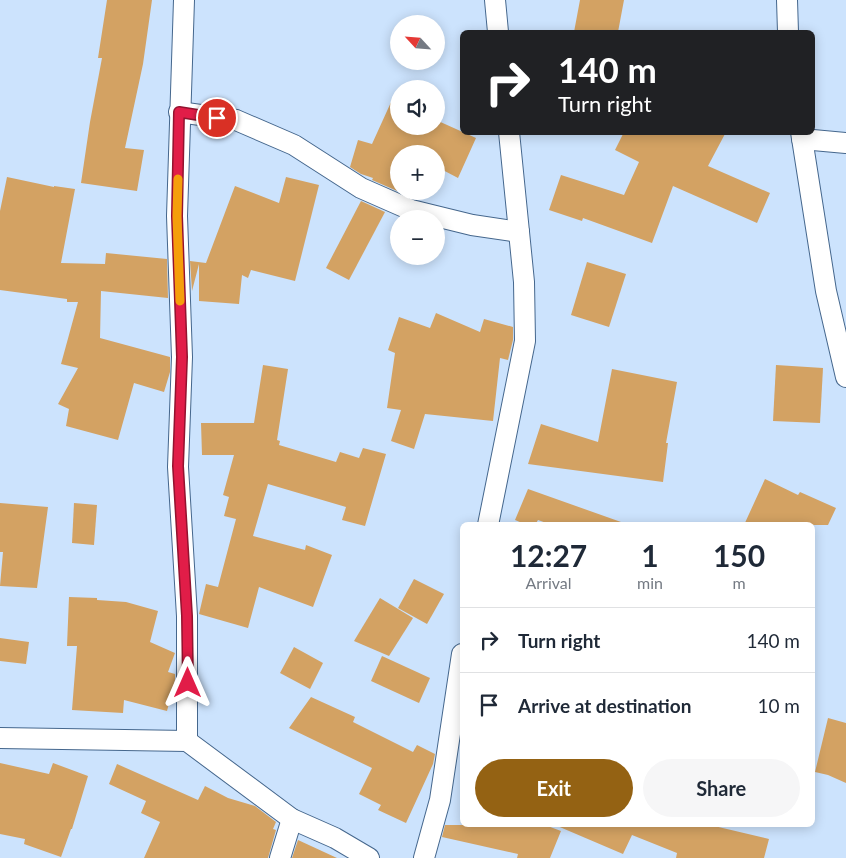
<!DOCTYPE html>
<meta charset="utf-8">
<style>
:root{--surface:#fff;--page:#f6f6f7;--text:#1f2937;--muted:#747a83;--line:#e0e1e3;--accent:#946213}
body{margin:0;font-family:Lato,sans-serif;background:var(--page);color:var(--text);height:100vh;display:flex;flex-direction:column;font-size:19px;white-space:nowrap}
*{box-sizing:border-box;margin:0}
p{font-size:16px;color:var(--muted)}
.icon{flex:none;width:28px;height:28px;fill:none;stroke:currentColor;stroke-width:2;stroke-linecap:round;stroke-linejoin:round}
.map{position:relative;flex:1;overflow:hidden}
.panel{position:absolute;left:460px;top:522px;width:355px;height:305px;display:flex;flex-direction:column;background:var(--surface);border-radius:8px;box-shadow:0 2px 12px #0003}
.panel>*{flex:none}
.hud{position:absolute;left:460px;top:30px;width:355px;height:105px;border-radius:8px;box-shadow:0 2px 12px #0003;background:#202124;color:#fff;overflow:hidden}
.needle{width:32px;rotate:296deg}
.tools{position:absolute;left:390px;top:15px;display:grid;gap:10px}
.tools a{display:grid;place-items:center;width:55px;height:55px;border-radius:50%;background:var(--surface);box-shadow:0 2px 12px #0003;font-size:25px}
.pin{position:absolute;display:grid;place-items:center;width:42px;height:42px;color:#fff;margin:-21px;border:2px solid #fff;border-radius:50%;box-shadow:0 1px 5px #0007}
.me{position:absolute;width:55px;margin:-28px;rotate:0deg;stroke-linejoin:round;filter:drop-shadow(0 0 4px #0008)}
.turn{display:flex;align-items:center;gap:18px;height:105px;padding:0 15px;font-size:22px}
.turn .icon{width:65px;height:65px;stroke-width:2.5}
.turn b{display:block;font-size:35px;line-height:42px}
.eta{display:flex;justify-content:space-evenly;align-items:center;height:85px;text-align:center}
.eta b{font-size:30px;font-weight:700;line-height:35px}
.cta{display:flex;gap:10px;margin-top:auto;padding:10px 15px}
.cta a{flex:1;height:58px;border-radius:30px;background:var(--accent);color:#fff;font-size:20px;font-weight:700;line-height:58px;text-align:center}
.cta a+a{background:var(--page);color:var(--text)}
ul{padding:0;list-style:none}
li{display:flex;align-items:center;gap:15px;height:65px;padding:0 15px;border-top:1px solid var(--line)}
li div{flex:1}
li b{display:block;font-size:19px}
li em{font-style:normal}
.map>svg:first-child{display:block}
.building{fill:#d3a263}
.lines{fill:none;stroke-linecap:round;stroke-linejoin:round}
.minor-casing{stroke:#45678d;stroke-width:22}
.minor{stroke:#fff;stroke-width:20}
.route-casing{stroke:#92132f;stroke-width:12}
.route{stroke:#e11d48;stroke-width:9}
.slow{stroke:#f59e0b;stroke-width:9}
</style>
<div class="map">
<svg width="846" height="858" viewBox="0 0 846 858">
<rect width="100%" height="100%" fill="#cce3fd"/>
<g class="building">
<polygon points="107,0 152,0 143,64 125,148 144,150 137,191 81,183 90,122 102,58 98,58"/>
<polygon points="580,0 624,0 618,32 574,32"/>
<polygon points="392,100 399,103 399,126 436,126 436,120 476,138 458,178 439,168 438,172 436,172 436,154 399,154 399,191 413,191 411,197 372,180 373,178 361,174 350,167 358,140 372,144"/>
<polygon points="624,132 726,132 708,166 770,193 757,223 673,186 652,243 583,218 582,221 549,210 561,175 624,195 639,162 615,150"/>
<polygon points="7,177 54,187 54,186 75,189 61,263 105,264 106,253 167,259 168,298 101,291 100,338 170,357 170,372 164,392 134,383 118,440 66,426 69,409 58,404 78,368 61,364 78,302 67,302 67,299 0,290 0,211"/>
<polygon points="286,177 319,185 295,281 251,270 248,278 242,275 239,304 199,301 199,264 192,291 190,261 206,263 235,186 279,203"/>
<polygon points="361,201 385,212 349,280 326,268"/>
<polygon points="587,262 626,274 609,327 571,315"/>
<polygon points="436,313 480,332 484,319 513,327 513,340 508,360 500,358 493,421 425,414 414,449 391,441 401,410 387,408 395,353 388,350 399,317 430,328"/>
<polygon points="263,365 288,369 277,440 280,441 279,445 336,462 340,452 359,458 363,448 386,454 365,526 342,520 346,507 268,484 253,536 305,550 306,545 332,555 313,607 259,587 248,628 199,614 206,584 218,587 236,519 224,516 229,497 223,495 234,455 202,455 201,423 254,423"/>
<polygon points="776,365 823,368 820,423 773,421"/>
<polygon points="612,369 677,382 666,443 668,443 663,482 528,464 541,424 598,442"/>
<polygon points="765,479 798,495 800,492 836,508 828,525 744,525"/>
<polygon points="528,489 621,522 620,525 552,525 538,520 535,525 527,525 515,520"/>
<polygon points="0,503 48,507 37,588 0,586 3,552 0,552"/>
<polygon points="74,503 97,505 94,545 72,543"/>
<polygon points="414,579 444,594 427,624 398,608"/>
<polygon points="69,597 97,598 97,600 126,602 158,611 150,642 175,653 168,672 175,674 175,680 167,711 124,700 123,713 72,710 77,646 67,646"/>
<polygon points="380,598 413,618 389,656 354,641"/>
<polygon points="0,638 29,642 26,664 0,661"/>
<polygon points="294,647 323,663 310,689 280,673"/>
<polygon points="382,656 430,678 419,703 371,681"/>
<polygon points="311,697 355,717 353,722 413,752 417,745 435,754 433,764 406,823 378,810 381,805 359,794 372,768 289,728"/>
<polygon points="828,718 846,723 846,783 828,775 815,772"/>
<polygon points="0,763 49,774 53,763 88,776 72,829 71,829 61,857 24,844 25,839 0,834"/>
<polygon points="117,764 198,800 205,786 228,798 255,806 276,822 273,829 276,830 268,858 144,858 160,822 141,813 146,801 109,784"/>
<polygon points="445,825 545,825 561,831 550,858 517,858 518,854 442,837"/>
<polygon points="555,825 710,825 769,839 764,858 676,858 677,853 632,835 623,854"/>
<polygon points="298,840 337,858 292,858"/>
</g>
<g class="lines">
<defs>
<g id="minor">
<polyline points="184,0 177,216 182,357 178,467 187,616 187,741"/>
<polyline points="495,0 498,32"/>
<polyline points="787,0 788,32"/>
<polyline points="179,112 236,120 294,145 361,188 411,210 472,225 519,232"/>
<polyline points="801,132 826,291 846,377"/>
<polyline points="802,139 846,143"/>
<polyline points="488,525 525,341 524,282 509,132"/>
<polyline points="0,738 187,741 292,819 335,838 369,858"/>
<polyline points="280,858 292,819"/>
<polyline points="424,858 440,800 462,654"/>
</g>
</defs>
<use href="#minor" class="minor-casing"/>
<use href="#minor" class="minor"/>
</g>
<g class="lines">
<defs>
<polyline id="route" points="188,683 187,616 178,466 182,357 177,216 179,112 217,118"/>
</defs>
<use href="#route" class="route-casing"/>
<use href="#route" class="route"/>
<polyline class="slow" points="178,179 177,216 180,301"/>
</g>
</svg>
<div class="tools">
<a><svg class="needle" viewBox="-14 -14 28 28"><path d="M0-13l5 13h-10z" fill="#e53935"/><path d="M0 13l5-13h-10z" fill="#747a83"/></svg></a>
<a><svg class="icon" aria-label="sound" viewBox="0 0 24 24"><path d="M4 9h4l5-4v14l-5-4H4zM17 9q2 3 0 6"/></svg></a>
<a>+</a>
<a>−</a>
</div>
<div class="pin" style="left:217px;top:118px;background:#d93025"><svg class="icon" aria-label="arrive" viewBox="0 0 24 24"><path d="M6 21V4h12l-3 4 3 4H6"/></svg></div>
<svg class="me" style="left:188px;top:683px" viewBox="-20 -20 40 40"><path d="M0-17L14 15 0 8-14 15z" fill="#e11d48" stroke="#fff" stroke-width="4"/></svg>
<div class="hud">
<div class="turn"><svg class="icon" aria-label="right" viewBox="0 0 24 24"><path d="M7 20v-9h11M14 6l5 5-5 5"/></svg><div><b>140 m</b>Turn right</div></div>
</div>
<section class="panel">
<div class="eta">
<div><b>12:27</b><p>Arrival</p></div>
<div><b>1</b><p>min</p></div>
<div><b>150</b><p>m</p></div>
</div>
<ul>
<li><svg class="icon" aria-label="right" viewBox="0 0 24 24"><path d="M7 20v-9h11M14 6l5 5-5 5"/></svg><div><b>Turn right</b></div><em>140 m</em></li>
<li><svg class="icon" aria-label="arrive" viewBox="0 0 24 24"><path d="M6 21V4h12l-3 4 3 4H6"/></svg><div><b>Arrive at destination</b></div><em>10 m</em></li>
</ul>
<div class="cta"><a>Exit</a><a>Share</a></div>
</section>
</div>
